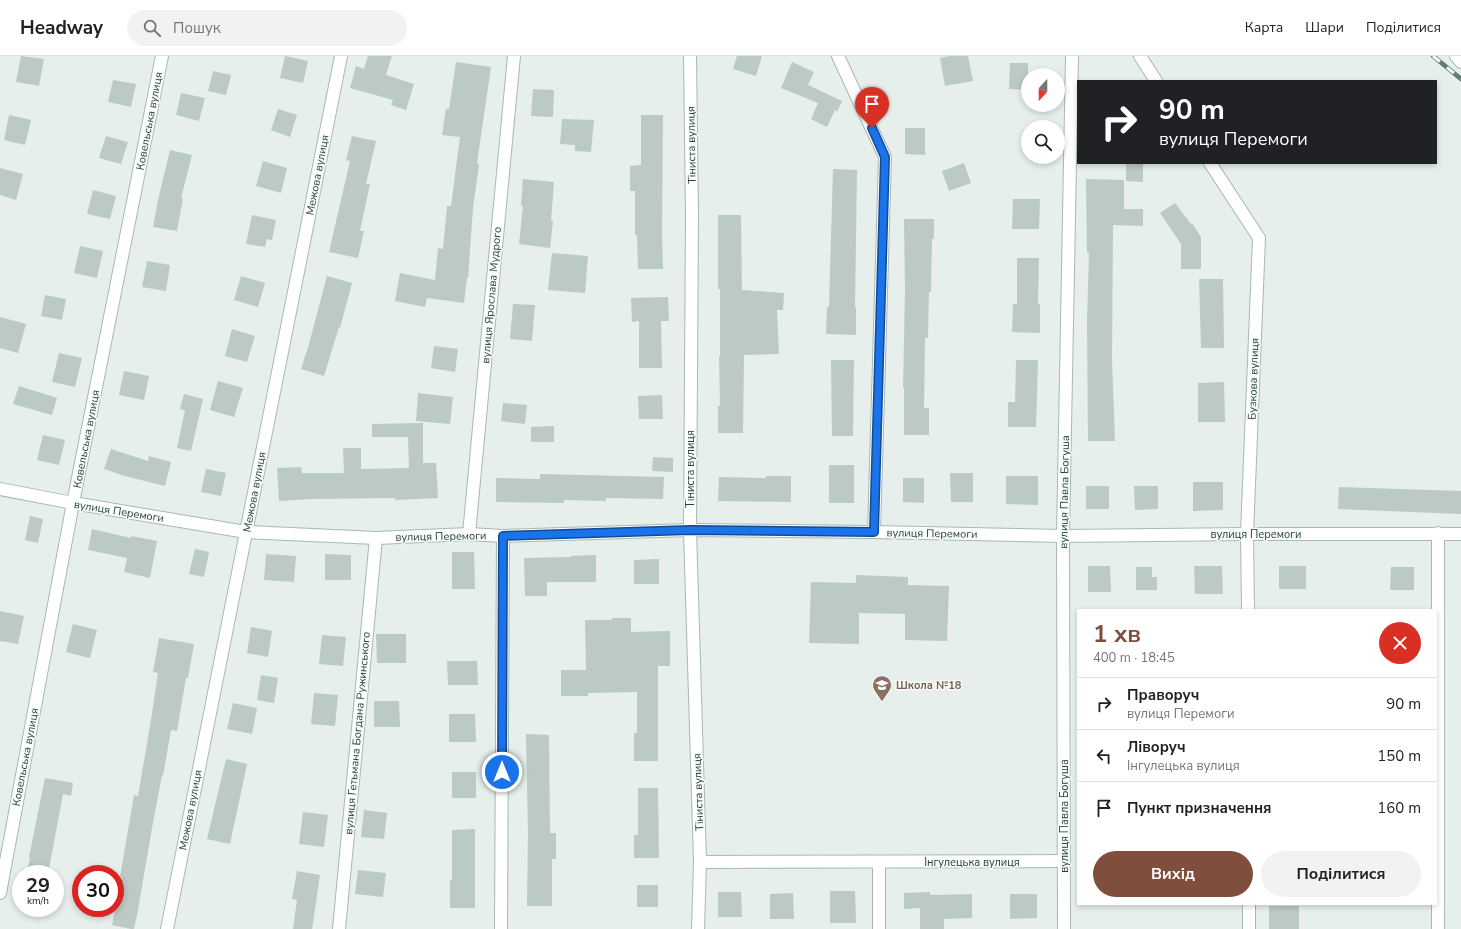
<!DOCTYPE html>
<html lang="uk">
<meta charset="utf-8">
<style>
:root{--surface:#fff;--page:#f2f2f2;--text:#222;--muted:#767676;--line:#e0e0e0;--accent:#804e3d}
body{margin:0;font-family:"Nunito Sans",sans-serif;background:var(--page);color:var(--text);height:100vh;display:flex;flex-direction:column;font-size:15px;white-space:nowrap}
*{box-sizing:border-box;margin:0}
p{font-size:13px;color:var(--muted)}
.icon{flex:none;width:22px;height:22px;fill:none;stroke:currentColor;stroke-width:2;stroke-linecap:round;stroke-linejoin:round}
.map{position:relative;flex:1;overflow:hidden}
.details{position:absolute;left:1077px;top:553px;width:360px;height:296px;display:flex;flex-direction:column;background:var(--surface);border-radius:0px;box-shadow:0 2px 6px #0003}
.details>*{flex:none}
.guide{position:absolute;left:1077px;top:24px;width:360px;height:84px;border-radius:0px;box-shadow:0 2px 6px #0003;background:#202124;color:#fff;overflow:hidden}
.needle{width:26px;rotate:201deg}
.controls{position:absolute;left:1021px;top:12px;display:grid;gap:8px}
.controls a{display:grid;place-items:center;width:44px;height:44px;border-radius:50%;background:var(--surface);box-shadow:0 2px 6px #0003;font-size:20px}
.speed{position:absolute;left:12px;top:809px;display:flex;gap:8px;font-size:20px;font-weight:700;text-align:center}
.speed>*{display:grid;place-content:center;width:52px;height:52px;border-radius:50%;background:var(--surface);box-shadow:0 2px 6px #0003;line-height:1}
.speed small{font-size:10px;font-weight:400}
.speed .limit{border:6px solid #d22;background:#fff;color:#111}
.pin{position:absolute;display:grid;place-items:center;width:34px;height:34px;color:#fff;margin:-41px -17px;border-radius:50% 50% 50% 0;rotate:-45deg;box-shadow:0 0 4px #0007}
.pin .icon{rotate:45deg}
.me{position:absolute;width:44px;margin:-22px;rotate:0deg;stroke-linejoin:round;filter:drop-shadow(0 0 3px #0008)}
.turn{display:flex;align-items:center;gap:14px;height:84px;padding:0 16px;font-size:18px}
.turn .icon{width:52px;height:52px;stroke-width:2.5}
.turn b{display:block;font-size:28px;line-height:34px}
.round{display:grid;place-items:center;flex:none;width:42px;height:42px;border-radius:21px;background:var(--page)}
.summary{display:flex;align-items:center;justify-content:space-between;height:68px;padding:0 16px}
h1{font-size:24px;font-weight:700;line-height:30px;color:var(--accent)}
.button{display:flex;gap:8px;margin-top:auto;padding:8px 16px}
.button a{flex:1;height:46px;border-radius:24px;background:var(--accent);color:#fff;font-size:16px;font-weight:700;line-height:46px;text-align:center}
.button a+a{background:var(--page);color:var(--text)}
ul{padding:0;list-style:none}
li{display:flex;align-items:center;gap:12px;height:52px;padding:0 16px;border-top:1px solid var(--line)}
li div{flex:1}
li b{display:block;font-size:15px}
li em{font-style:normal}
header{display:flex;align-items:center;gap:24px;box-sizing:border-box;height:56px;padding:0 20px;background:var(--surface);border-bottom:1px solid var(--line)}
header strong{font-size:19px}
nav{display:flex;gap:22px;margin-inline-start:auto;font-size:14px}
.search{width:280px;height:36px;background:var(--page);display:flex;align-items:center;gap:10px;box-sizing:border-box;padding:0 14px;border-radius:22px;color:var(--muted);font-size:15px}
.map>svg:first-child{display:block}
.building{fill:#bbcac4}
.lines{fill:none;stroke-linecap:round;stroke-linejoin:round}
.minor-casing{stroke:#a8b8b2;stroke-width:14}
.tertiary-casing{stroke:#a8b8b2;stroke-width:14}
.minor{stroke:#fff;stroke-width:12}
.tertiary{stroke:#fff;stroke-width:12}
.rail-casing{stroke:#5f7d75;stroke-width:4.5}
.rail{stroke:#f7fbf9;stroke-width:3;stroke-dasharray:9;stroke-linecap:butt}
.route-casing{stroke:#114b97;stroke-width:10}
.route{stroke:#1a73e8;stroke-width:7}
.labels{text-anchor:middle;stroke-width:3;stroke-linejoin:round;paint-order:stroke}
.street-label{font-size:11px;fill:#24423a;stroke:#f7fbf9}
.education-label{font-size:11px;font-weight:bold;fill:#785e54;stroke:#f7fbf9;text-anchor:start}
</style>
<header>
<strong>Headway</strong>
<div class="search"><svg class="icon" aria-label="search" viewBox="0 0 24 24"><circle cx="10" cy="10" r="6"/><path d="M15 15l6 6"/></svg>Пошук</div>
<nav><a>Карта</a><a>Шари</a><a>Поділитися</a></nav>
</header>
<div class="map">
<svg width="1461" height="873" viewBox="0 0 1461 873">
<rect width="100%" height="100%" fill="#e6efeb"/>
<g class="building">
<polygon points="21,0 44,3 39,30 16,26"/>
<polygon points="285,0 308,5 303,27 280,22"/>
<polygon points="368,0 392,0 386,19 414,28 406,54 391,49 393,44 350,32 356,10 364,13"/>
<polygon points="737,0 762,0 756,20 733,13"/>
<polygon points="949,0 968,0 973,25 945,30 940,2"/>
<polygon points="456,6 491,11 477,107 479,108 473,152 468,222 467,222 464,247 427,242 425,251 395,245 400,217 435,224 438,192 443,193 447,150 451,150 460,81 442,79 446,53 449,53"/>
<polygon points="792,6 814,16 808,29 842,45 837,56 835,54 827,71 811,63 818,47 781,32"/>
<polygon points="1010,7 1028,7 1028,34 1009,33"/>
<polygon points="213,15 231,19 226,39 208,35"/>
<polygon points="113,24 136,28 131,51 108,46"/>
<polygon points="533,33 554,34 553,61 531,60"/>
<polygon points="181,37 205,42 199,65 176,59"/>
<polygon points="278,53 297,59 290,81 271,74"/>
<polygon points="9,59 31,64 25,89 4,84"/>
<polygon points="641,59 663,59 662,178 663,213 638,213 637,179 635,179 635,135 630,135 630,110 641,109"/>
<polygon points="562,63 594,64 591,96 575,95 575,89 560,88"/>
<polygon points="905,72 925,72 925,99 905,98"/>
<polygon points="106,80 128,86 121,108 99,102"/>
<polygon points="352,80 376,85 366,128 370,128 360,175 364,175 358,202 329,196 350,105 346,104"/>
<polygon points="170,94 192,99 181,142 183,142 177,175 153,171 158,144"/>
<polygon points="263,105 287,112 281,137 256,130"/>
<polygon points="964,107 971,127 949,135 942,115"/>
<polygon points="1126,107 1143,107 1143,126 1126,125"/>
<polygon points="0,112 23,118 16,144 0,139"/>
<polygon points="833,113 857,114 855,251 856,251 856,279 826,278 827,251 829,251"/>
<polygon points="523,123 554,126 551,165 553,165 550,192 519,188 523,150 521,150"/>
<polygon points="1086,123 1124,124 1124,153 1143,153 1143,170 1113,169 1112,304 1115,385 1088,385 1087,264 1089,197 1087,197"/>
<polygon points="93,134 116,140 110,163 87,158"/>
<polygon points="1013,143 1040,143 1039,173 1012,173"/>
<polygon points="1175,147 1191,168 1192,167 1201,181 1201,213 1181,213 1181,188 1160,157"/>
<polygon points="252,159 276,164 272,184 267,183 265,191 246,188"/>
<polygon points="718,159 741,159 742,234 784,237 783,254 777,254 779,298 744,299 743,377 718,377 718,350 720,350 719,300 720,300 720,233 718,233"/>
<polygon points="904,163 934,163 934,183 932,183 931,236 929,236 928,282 925,282 924,352 929,352 929,379 904,379 904,332 903,332 905,235"/>
<polygon points="80,190 103,195 97,222 74,217"/>
<polygon points="552,197 588,200 585,237 548,234"/>
<polygon points="1017,202 1039,202 1038,248 1040,248 1040,277 1012,276 1013,248 1017,248"/>
<polygon points="147,205 170,209 166,235 142,231"/>
<polygon points="241,220 265,227 258,251 234,244"/>
<polygon points="327,220 352,227 340,272 339,271 324,320 301,313 309,288"/>
<polygon points="1199,223 1223,223 1224,292 1201,292"/>
<polygon points="45,239 66,243 62,264 41,260"/>
<polygon points="668,241 669,265 661,265 662,312 639,312 639,265 632,266 631,242"/>
<polygon points="513,248 535,249 532,285 510,283"/>
<polygon points="0,261 26,268 18,297 0,292"/>
<polygon points="232,273 255,280 247,306 225,300"/>
<polygon points="434,290 458,293 455,316 431,312"/>
<polygon points="59,297 82,302 75,331 52,326"/>
<polygon points="831,304 854,304 853,380 832,380"/>
<polygon points="1016,304 1038,304 1036,371 1008,371 1008,346 1015,346"/>
<polygon points="124,315 149,320 144,344 119,339"/>
<polygon points="218,325 243,332 234,361 210,354"/>
<polygon points="1224,326 1225,366 1198,366 1198,327"/>
<polygon points="19,330 57,342 52,359 13,348"/>
<polygon points="418,337 453,341 450,368 416,365"/>
<polygon points="184,338 203,343 191,395 177,392 185,354 180,353"/>
<polygon points="662,339 663,363 639,363 638,340"/>
<polygon points="503,347 527,349 525,368 501,365"/>
<polygon points="423,367 423,407 436,407 438,442 395,444 395,442 310,443 279,445 277,412 301,411 302,417 344,417 343,392 361,392 361,413 409,412 408,381 372,381 372,368"/>
<polygon points="554,370 554,386 531,386 531,371"/>
<polygon points="43,379 65,384 59,409 37,404"/>
<polygon points="111,393 148,405 149,400 171,406 165,430 125,420 104,413"/>
<polygon points="653,401 673,402 673,416 652,415"/>
<rect x="829" y="409" width="25" height="38"/>
<polygon points="206,413 226,417 221,440 201,436"/>
<polygon points="950,417 973,417 973,446 951,446"/>
<polygon points="540,418 664,421 663,443 606,442 606,445 564,444 564,447 496,446 496,422 540,423"/>
<polygon points="766,420 791,420 791,446 718,445 719,421 766,422"/>
<polygon points="1006,420 1038,420 1038,449 1006,448"/>
<polygon points="903,422 924,422 924,447 903,446"/>
<polygon points="1193,426 1223,426 1223,454 1193,455"/>
<rect x="1086" y="430" width="23" height="23"/>
<polygon points="1134,430 1158,430 1158,453 1135,454"/>
<polygon points="1339,431 1461,435 1461,458 1338,453"/>
<polygon points="30,460 43,463 38,487 25,484"/>
<polygon points="92,473 131,482 131,480 157,485 150,522 124,516 127,502 88,494"/>
<polygon points="195,493 209,496 204,521 189,518"/>
<polygon points="452,496 474,496 475,533 452,533"/>
<polygon points="266,498 296,500 294,526 264,524"/>
<polygon points="325,498 351,499 351,524 325,524"/>
<polygon points="596,499 596,526 547,526 547,540 525,540 524,502 571,501 571,500"/>
<polygon points="659,503 659,528 634,528 634,504"/>
<polygon points="1088,510 1110,510 1111,536 1088,536"/>
<polygon points="1194,510 1222,510 1223,538 1195,538"/>
<rect x="1279" y="510" width="27" height="23"/>
<polygon points="1136,511 1152,511 1152,521 1157,521 1157,534 1136,534"/>
<polygon points="1391,511 1414,511 1414,534 1390,534"/>
<polygon points="856,519 908,521 908,529 949,530 947,585 905,584 905,558 859,557 859,588 809,587 811,526 856,527"/>
<polygon points="0,555 24,560 18,588 0,585"/>
<polygon points="612,562 631,562 631,576 670,575 670,610 658,610 658,705 634,705 634,677 637,677 637,636 588,637 588,640 561,640 561,614 586,614 585,564 612,564"/>
<polygon points="73,568 97,574 90,602 66,596"/>
<polygon points="251,571 272,575 268,601 247,597"/>
<polygon points="376,578 406,578 406,607 377,607"/>
<polygon points="322,579 346,581 343,610 319,608"/>
<polygon points="159,582 194,588 188,622 186,622 177,675 171,674 163,720 162,719 152,772 138,854 134,873 131,873 112,869 122,821 120,821 134,739 138,740 150,670 158,617 153,616"/>
<polygon points="447,605 477,605 478,629 448,629"/>
<polygon points="261,619 278,622 274,647 257,644"/>
<polygon points="314,637 338,639 335,670 311,668"/>
<polygon points="374,645 399,645 400,671 374,671"/>
<polygon points="233,647 257,652 252,678 227,673"/>
<polygon points="449,658 475,658 476,686 449,686"/>
<polygon points="526,678 549,679 550,777 556,777 556,803 552,803 552,850 527,850 528,778"/>
<polygon points="226,703 247,708 230,788 207,783"/>
<rect x="452" y="716" width="24" height="26"/>
<polygon points="45,722 73,727 71,740 63,738 48,818 27,818 30,801 29,801"/>
<polygon points="638,732 658,732 659,802 634,802 634,779 638,779"/>
<polygon points="364,754 387,757 384,783 361,781"/>
<polygon points="303,756 328,759 324,791 299,788"/>
<polygon points="475,773 475,852 450,852 450,824 452,824 452,774"/>
<polygon points="358,814 386,817 383,841 355,838"/>
<polygon points="297,815 320,819 312,873 293,873 297,844 292,843"/>
<rect x="637" y="829" width="21" height="22"/>
<polygon points="830,835 855,835 856,867 830,867"/>
<polygon points="718,836 741,836 742,861 718,861"/>
<polygon points="930,836 930,839 972,838 972,862 944,863 944,873 920,873 920,852 904,853 904,837"/>
<polygon points="793,837 794,863 770,863 770,838"/>
<polygon points="1010,838 1037,838 1037,862 1010,863"/>
<rect x="1269" y="850" width="30" height="23"/>
</g>
<g class="lines">
<defs>
<g id="minor">
<polyline points="838,0 885,101 874,476"/>
<polyline points="1140,0 1156,25"/>
<polyline points="1456,0 1461,6"/>
<polyline points="1210,107 1259,182 1247,478 1248,554"/>
<polyline points="0,433 73,447 246,476 376,482 469,478 503,480 690,474 874,476 1063,480 1247,478 1461,478"/>
<polyline points="469,478 514,0"/>
<polyline points="700,806 1064,805"/>
<polyline points="879,806 879,873"/>
<polyline points="0,837 73,447 162,0"/>
<polyline points="1249,848 1249,873"/>
<polyline points="167,873 341,0"/>
<polyline points="339,873 376,482"/>
<polyline points="501,873 503,480"/>
<polyline points="1064,873 1063,480 1072,0"/>
<polyline points="1438,873 1438,477"/>
</g>
<polyline id="tertiary" points="690,0 692,159 690,474 700,806 698,873"/>
</defs>
<use href="#minor" class="minor-casing"/>
<use href="#tertiary" class="tertiary-casing"/>
<use href="#minor" class="minor"/>
<use href="#tertiary" class="tertiary"/>
<defs>
<polyline id="rail" points="1433,0 1461,23"/>
</defs>
<use href="#rail" class="rail-casing"/>
<use href="#rail" class="rail"/>
</g>
<g class="lines">
<defs>
<polyline id="route" points="502,716 503,480 690,474 874,476 885,101 872,72"/>
</defs>
<use href="#route" class="route-casing"/>
<use href="#route" class="route"/>
</g>
<defs>
<symbol id="school-pin" viewBox="-11 -11 22 30"><path d="M0 17L-7.5 6A9.5 9.5 0 1 1 7.5 6Z" fill="#8d6e63" stroke="#f7fbf9"/><path d="M0-5L7-2L0 1L-7-2ZM-4 1L0 2.5L4 1V4Q0 6-4 4Z" fill="#fff"/></symbol>
</defs>
<g fill-rule="evenodd">
<use href="#school-pin" x="871" y="618" width="22" height="30"/>
</g>
<g class="labels">
<g class="street-label">
<text transform="translate(149 65) rotate(-79)" y="4">Ковельська вулиця</text>
<text transform="translate(691 89) rotate(-91)" y="4">Тіниста вулиця</text>
<text transform="translate(317 119) rotate(-79)" y="4">Межова вулиця</text>
<text transform="translate(491 239) rotate(-85)" y="4">вулиця Ярослава Мудрого</text>
<text transform="translate(1253 323) rotate(-88)" y="4">Бузкова вулиця</text>
<text transform="translate(86 383) rotate(-79)" y="4">Ковельська вулиця</text>
<text transform="translate(690 413) rotate(-90)" y="4">Тіниста вулиця</text>
<text transform="translate(254 436) rotate(-79)" y="4">Межова вулиця</text>
<text transform="translate(1064 436) rotate(-89)" y="4">вулиця Павла Богуша</text>
<text transform="translate(119 455) rotate(9)" y="4">вулиця Перемоги</text>
<text transform="translate(932 477) rotate(1)" y="4">вулиця Перемоги</text>
<text x="1256" y="482">вулиця Перемоги</text>
<text transform="translate(441 480) rotate(-1)" y="4">вулиця Перемоги</text>
<text transform="translate(357 677) rotate(-85)" y="4">вулиця Гетьмана Богдана Ружинського</text>
<text transform="translate(25 701) rotate(-79)" y="4">Ковельська вулиця</text>
<text transform="translate(698 736) rotate(-92)" y="4">Тіниста вулиця</text>
<text transform="translate(190 754) rotate(-79)" y="4">Межова вулиця</text>
<text transform="translate(1064 760) rotate(-90)" y="4">вулиця Павла Богуша</text>
<text x="972" y="810">Інгулецька вулиця</text>
</g>
<g class="education-label">
<text x="896" y="633">Школа №18</text>
</g>
</g>
</svg>
<div class="controls">
<a><svg class="needle" viewBox="-14 -14 28 28"><path d="M0-13l5 13h-10z" fill="#e53935"/><path d="M0 13l5-13h-10z" fill="#767676"/></svg></a>
<a><svg class="icon" aria-label="search" viewBox="0 0 24 24"><circle cx="10" cy="10" r="6"/><path d="M15 15l6 6"/></svg></a>
</div>
<div class="speed"><div>29<small>km/h</small></div><div class="limit">30</div></div>
<div class="pin" style="left:872px;top:72px;background:#d93025"><svg class="icon" aria-label="arrive" viewBox="0 0 24 24"><path d="M6 21V4h12l-3 4 3 4H6"/></svg></div>
<svg class="me" style="left:502px;top:716px" viewBox="-20 -20 40 40"><circle r="17" fill="#1a73e8" stroke="#fff" stroke-width="3"/><path d="M0-11L8 9 0 5-8 9z" fill="#fff"/></svg>
<div class="guide">
<div class="turn"><svg class="icon" aria-label="right" viewBox="0 0 24 24"><path d="M7 20v-9h11M14 6l5 5-5 5"/></svg><div><b>90 m</b>вулиця Перемоги</div></div>
</div>
<section class="details">
<div class="summary"><div><h1>1 хв</h1><p>400 m · 18:45</p></div><a class="round" style="background:#d93025;color:#fff"><svg class="icon" aria-label="close" viewBox="0 0 24 24"><path d="M6 6l12 12M18 6L6 18"/></svg></a></div>
<ul>
<li><svg class="icon" aria-label="right" viewBox="0 0 24 24"><path d="M7 20v-9h11M14 6l5 5-5 5"/></svg><div><b>Праворуч</b><p>вулиця Перемоги</p></div><em>90 m</em></li>
<li><svg class="icon" aria-label="left" viewBox="0 0 24 24"><path d="M17 20v-9H6M10 6l-5 5 5 5"/></svg><div><b>Ліворуч</b><p>Інгулецька вулиця</p></div><em>150 m</em></li>
<li><svg class="icon" aria-label="arrive" viewBox="0 0 24 24"><path d="M6 21V4h12l-3 4 3 4H6"/></svg><div><b>Пункт призначення</b></div><em>160 m</em></li>
</ul>
<div class="button"><a>Вихід</a><a>Поділитися</a></div>
</section>
</div>
